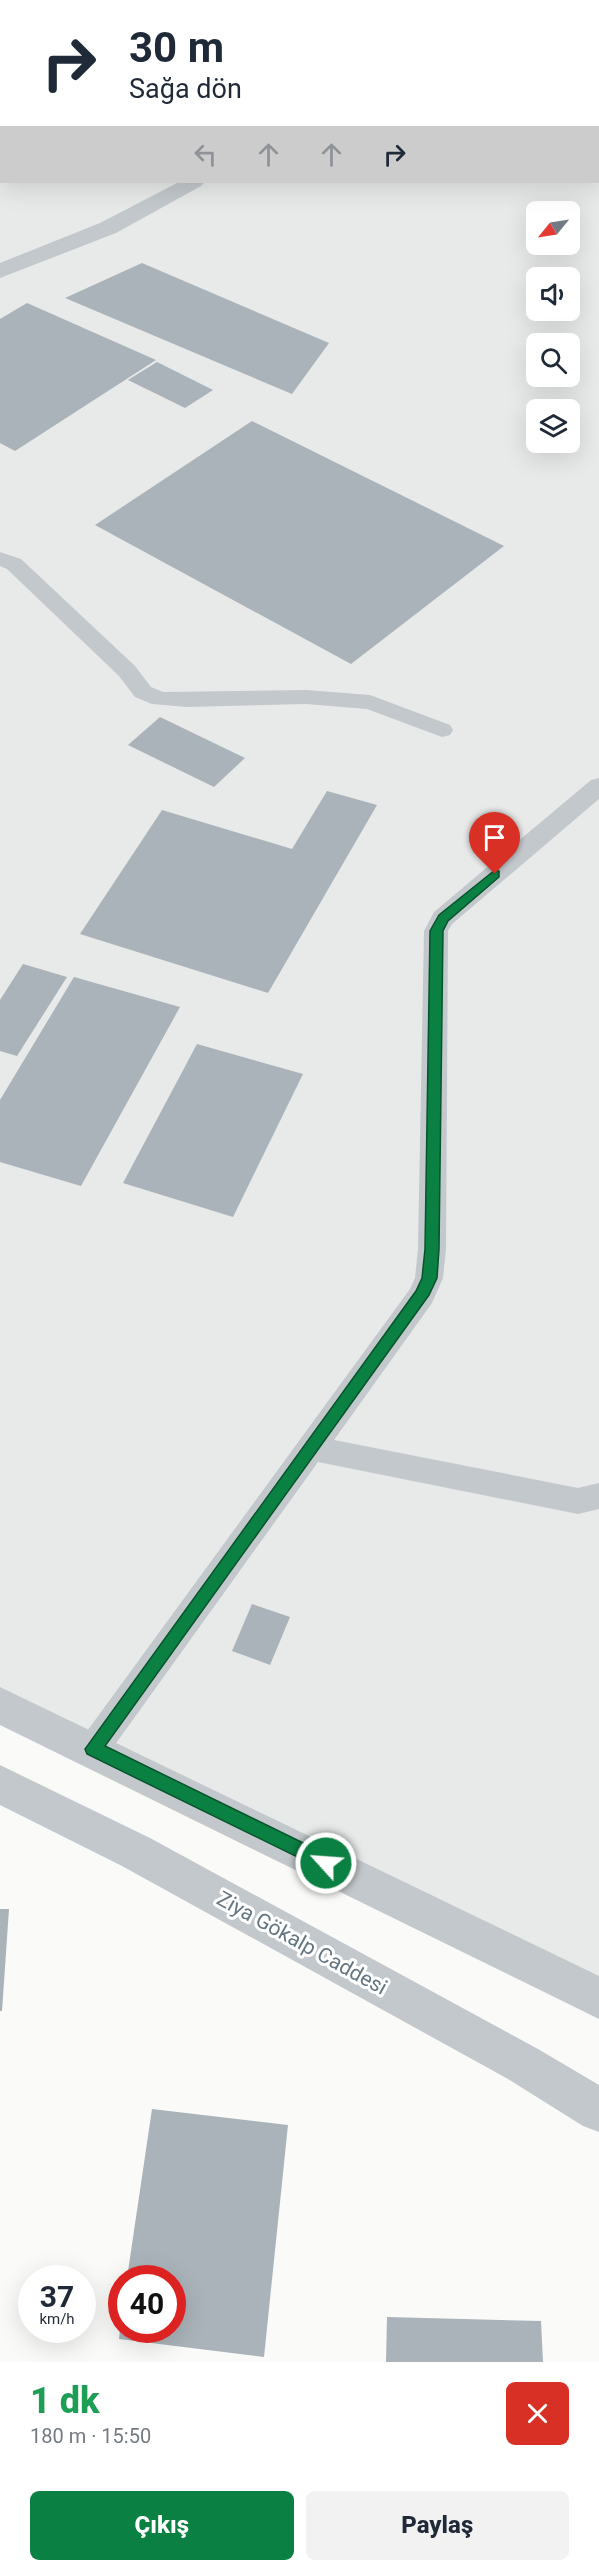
<!DOCTYPE html>
<html lang="tr">
<meta charset="utf-8">
<style>
:root{--surface:#fff;--page:#f2f2f3;--text:#1f2937;--muted:#747a83;--accent:#0b8043}
body{margin:0;font-family:Roboto,sans-serif;background:var(--page);color:var(--text);height:100vh;display:flex;flex-direction:column;font-size:22px;white-space:nowrap}
*{box-sizing:border-box;margin:0}
p{font-size:20px;color:var(--muted)}
.icon{flex:none;width:33px;height:33px;fill:none;stroke:currentColor;stroke-width:2;stroke-linecap:round;stroke-linejoin:round}
.map{position:relative;height:2362px;overflow:hidden}
.sheet{display:flex;flex-direction:column;background:var(--surface);flex:1}
.sheet>*{flex:none}
.guide{position:absolute;left:0px;top:0px;width:600px;height:183px;box-shadow:0 6px 24px #0002;background:#fff;color:var(--text);overflow:hidden}
.needle{width:39px;rotate:240deg}
.tools{position:absolute;left:526px;top:201px;display:grid;gap:12px}
.tools a{display:grid;place-items:center;width:54px;height:54px;border-radius:9px;background:var(--surface);box-shadow:0 6px 24px #0002;font-size:30px}
.speed{position:absolute;left:18px;top:2265px;display:flex;gap:12px;font-size:30px;font-weight:700;text-align:center}
.speed>*{display:grid;place-content:center;width:78px;height:78px;border-radius:50%;background:var(--surface);box-shadow:0 6px 24px #0002;line-height:1}
.speed small{font-size:15px;font-weight:400}
.speed .limit{border:9px solid #d22;background:#fff;color:#111}
.pin{position:absolute;display:grid;place-items:center;width:51px;height:51px;color:#fff;margin:-62px -26px;border-radius:50% 50% 50% 0;rotate:-45deg;box-shadow:0 0 6px #0007}
.pin .icon{rotate:45deg}
.me{position:absolute;width:66px;margin:-33px;rotate:296deg;stroke-linejoin:round;filter:drop-shadow(0 0 4px #0008)}
.turn{display:flex;align-items:center;gap:21px;height:126px;padding:0 30px;font-size:27px}
.turn .icon{width:78px;height:78px;stroke-width:2.5}
.turn b{display:block;font-size:42px;line-height:51px}
.lanes{display:flex;align-items:center;height:57px;padding:0 30px;background:#0003;justify-content:center;gap:30px;direction:ltr}
.lanes .off{opacity:.35}
.round{display:grid;place-items:center;flex:none;width:63px;height:63px;border-radius:9px;background:var(--page)}
.overview{display:flex;align-items:center;justify-content:space-between;height:102px;padding:0 30px}
h1{font-size:36px;font-weight:800;line-height:45px;color:#1e9e55}
.button{display:flex;gap:12px;margin-top:auto;padding:12px 30px}
.button a{flex:1;height:69px;border-radius:9px;background:var(--accent);color:#fff;font-size:24px;font-weight:800;line-height:69px;text-align:center}
.button a+a{background:var(--page);color:var(--text)}
.map>svg:first-child{display:block}
.built{fill:#e8e9e9;fill-rule:evenodd}
.building{fill:#aab3b9}
.lines{fill:none;stroke-linecap:round;stroke-linejoin:round}
.secondary-casing{stroke:#b3babf;stroke-width:1}
.service{fill:#c3c8cc;fill-rule:evenodd}
.tertiary{fill:#c3c8cc;fill-rule:evenodd}
.secondary{fill:#fff;fill-rule:evenodd}
.route{fill:#0b8043;stroke:#07532c;stroke-width:1.5}
.labels{text-anchor:middle;stroke-width:6;stroke-linejoin:round;paint-order:stroke}
.near-street-label{font-size:21px;fill:#657683;stroke:#fff}
</style>
<div class="map">
<svg width="599" height="2362" viewBox="0 0 599 2362">
<rect width="100%" height="100%" fill="#fafaf8"/>
<path class="built" d="M0 0H599V2000L0 1695ZM2 2H598V182H2ZM537 212H570V244H537ZM537 278H570V310H537ZM537 344H570V376H537ZM537 410H570V442H537Z"/>
<g class="building">
<polygon points="142,263 329,343 292,394 65,298"/>
<polygon points="27,303 156,360 15,451 0,443 0,319"/>
<polygon points="157,362 213,390 185,408 128,380"/>
<polygon points="252,421 504,546 351,664 95,525"/>
<polygon points="160,717 245,758 214,787 128,745"/>
<polygon points="327,791 377,805 268,993 80,934 162,810 292,849"/>
<polygon points="23,964 67,977 17,1056 0,1051 0,1000"/>
<polygon points="74,977 180,1007 81,1186 0,1162 0,1100"/>
<polygon points="197,1044 303,1074 233,1217 123,1183"/>
<polygon points="252,1604 290,1617 270,1665 232,1651"/>
<polygon points="0,1909 9,1909 2,2011 0,2011"/>
<polygon points="152,2109 288,2125 264,2357 119,2339 120,2330 172,2330 172,2278 127,2278"/>
<polygon points="387,2317 541,2321 543,2362 386,2362"/>
</g>
<g class="lines">
<defs>
<g id="secondary">
<polygon points="344,0 365,0 366,2 345,2"/>
<polygon points="372,0 393,0 394,2 373,2"/>
<rect x="598" y="96" width="1" height="12"/>
</g>
</defs>
<use href="#secondary" class="secondary-casing"/>
<g class="service">
<rect x="0" y="93" width="2" height="10"/>
<polygon points="0,552 21,559 135,666 151,687 163,692 306,690 370,695 450,725 453,730 450,735 442,737 367,709 306,704 187,707 152,704 135,697 119,676 7,569 0,566"/>
<polygon points="599,778 599,799 452,924 448,931 446,1249 443,1278 432,1303 334,1440 578,1488 599,1483 599,1509 578,1514 318,1462 104,1760 93,1764 82,1760 77,1749 82,1738 410,1289 415,1278 418,1249 424,931 434,912 591,780"/>
</g>
<g class="tertiary">
<polygon points="582,0 599,0 599,5 598,2 581,2"/>
<polygon points="179,182 205,182 201,186 116,233 0,278 0,263 100,223"/>
<polygon points="0,1687 599,1976 599,2019 0,1725"/>
<polygon points="0,1765 150,1838 538,2049 599,2085 599,2132 583,2126 508,2079 122,1866 0,1805"/>
</g>
<use href="#secondary" class="secondary"/>
</g>
<polygon class="route" points="495,870 499,871 499,877 448,921 443,931 439,1249 437,1278 429,1295 105,1746 332,1857 334,1863 332,1869 326,1871 87,1754 85,1749 416,1291 422,1278 425,1249 430,931 439,915"/>
<g class="labels">
<g class="near-street-label">
<text transform="translate(302 1943) rotate(29)" y="7">Ziya Gökalp Caddesi</text>
</g>
</g>
</svg>
<div class="tools">
<a><svg class="needle" viewBox="-14 -14 28 28"><path d="M0-13l5 13h-10z" fill="#e53935"/><path d="M0 13l5-13h-10z" fill="#747a83"/></svg></a>
<a><svg class="icon" aria-label="sound" viewBox="0 0 24 24"><path d="M4 9h4l5-4v14l-5-4H4zM17 9q2 3 0 6"/></svg></a>
<a><svg class="icon" aria-label="search" viewBox="0 0 24 24"><circle cx="10" cy="10" r="6"/><path d="M15 15l6 6"/></svg></a>
<a><svg class="icon" aria-label="layers" viewBox="0 0 24 24"><path d="M12 4l9 5-9 5-9-5zM3 14l9 5 9-5"/></svg></a>
</div>
<div class="speed"><div>37<small>km/h</small></div><div class="limit">40</div></div>
<div class="pin" style="left:495px;top:874px;background:#d93025"><svg class="icon" aria-label="arrive" viewBox="0 0 24 24"><path d="M6 21V4h12l-3 4 3 4H6"/></svg></div>
<svg class="me" style="left:326px;top:1863px" viewBox="-20 -20 40 40"><circle r="17" fill="#0b8043" stroke="#fff" stroke-width="3"/><path d="M0-11L8 9 0 5-8 9z" fill="#fff"/></svg>
<div class="guide">
<div class="turn"><svg class="icon" aria-label="right" viewBox="0 0 24 24"><path d="M7 20v-9h11M14 6l5 5-5 5"/></svg><div><b>30 m</b>Sağa dön</div></div>
<div class="lanes"><svg class="icon off" aria-label="left" viewBox="0 0 24 24"><path d="M17 20v-9H6M10 6l-5 5 5 5"/></svg><svg class="icon off" aria-label="ahead" viewBox="0 0 24 24"><path d="M12 20V5M6 11l6-6 6 6"/></svg><svg class="icon off" aria-label="ahead" viewBox="0 0 24 24"><path d="M12 20V5M6 11l6-6 6 6"/></svg><svg class="icon" aria-label="right" viewBox="0 0 24 24"><path d="M7 20v-9h11M14 6l5 5-5 5"/></svg></div>
</div>
</div>
<section class="sheet">
<div class="overview"><div><h1>1 dk</h1><p>180 m · 15:50</p></div><a class="round" style="background:#d93025;color:#fff"><svg class="icon" aria-label="close" viewBox="0 0 24 24"><path d="M6 6l12 12M18 6L6 18"/></svg></a></div>
<div class="button"><a>Çıkış</a><a>Paylaş</a></div>
</section>
